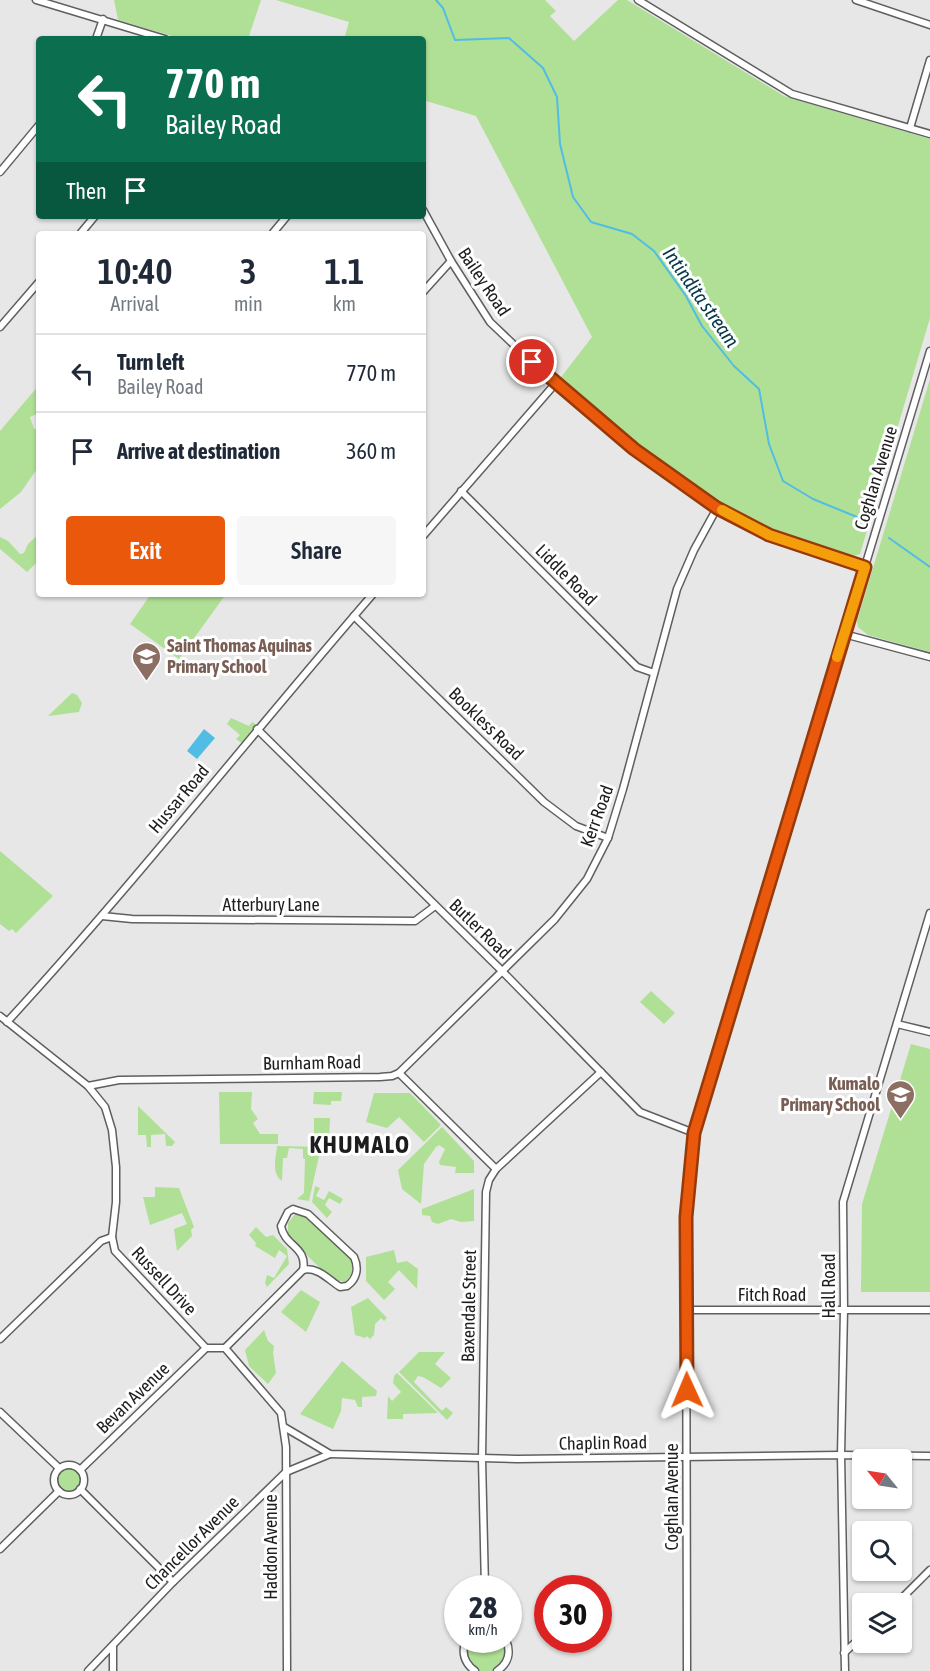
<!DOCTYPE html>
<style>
:root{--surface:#fff;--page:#f6f6f7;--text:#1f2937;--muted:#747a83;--line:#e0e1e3;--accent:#ea580c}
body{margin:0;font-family:"Asap Condensed",sans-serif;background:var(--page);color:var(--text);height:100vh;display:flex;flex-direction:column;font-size:22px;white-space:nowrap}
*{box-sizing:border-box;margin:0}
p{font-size:20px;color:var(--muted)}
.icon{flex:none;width:33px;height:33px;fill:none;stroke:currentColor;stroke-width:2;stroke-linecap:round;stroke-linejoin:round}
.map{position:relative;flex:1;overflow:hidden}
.drawer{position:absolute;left:36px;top:231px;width:390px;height:366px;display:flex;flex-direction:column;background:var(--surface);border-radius:6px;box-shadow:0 2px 4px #0004}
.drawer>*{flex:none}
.banner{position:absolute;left:36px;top:36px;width:390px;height:183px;border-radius:6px;box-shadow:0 2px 4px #0004;background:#0b6e4f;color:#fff;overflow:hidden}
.needle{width:39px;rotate:300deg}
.buttons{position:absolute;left:852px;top:1449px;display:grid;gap:12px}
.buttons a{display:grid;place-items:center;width:60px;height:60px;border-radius:6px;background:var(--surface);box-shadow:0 2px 4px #0004;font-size:30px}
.speed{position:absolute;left:444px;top:1575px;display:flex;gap:12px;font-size:30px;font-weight:700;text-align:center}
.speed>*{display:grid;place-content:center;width:78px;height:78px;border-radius:50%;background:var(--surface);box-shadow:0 2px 4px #0004;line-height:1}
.speed small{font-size:15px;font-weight:400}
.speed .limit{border:9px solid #d22;background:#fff;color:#111}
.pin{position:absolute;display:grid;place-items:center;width:51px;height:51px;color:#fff;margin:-26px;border:3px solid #fff;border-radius:50%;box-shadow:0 2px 6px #0007}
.me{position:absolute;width:66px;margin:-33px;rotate:359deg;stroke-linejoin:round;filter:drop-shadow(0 0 4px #0008)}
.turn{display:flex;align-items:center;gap:21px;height:126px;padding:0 30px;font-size:27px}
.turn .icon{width:78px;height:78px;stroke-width:2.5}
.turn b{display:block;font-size:42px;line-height:51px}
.then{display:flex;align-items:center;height:57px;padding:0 30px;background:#0003;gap:12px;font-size:22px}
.eta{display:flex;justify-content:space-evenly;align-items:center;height:102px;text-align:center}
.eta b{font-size:36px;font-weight:600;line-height:42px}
.primary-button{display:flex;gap:12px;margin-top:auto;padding:12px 30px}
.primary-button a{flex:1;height:69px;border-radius:6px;background:var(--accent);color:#fff;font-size:24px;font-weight:600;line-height:69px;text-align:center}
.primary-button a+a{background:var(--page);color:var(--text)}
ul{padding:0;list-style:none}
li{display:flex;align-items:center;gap:18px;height:78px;padding:0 30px;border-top:2px solid var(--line)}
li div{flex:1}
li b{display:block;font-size:22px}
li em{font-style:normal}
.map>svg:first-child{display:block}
.green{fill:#b0e095}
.water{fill:#51bce4}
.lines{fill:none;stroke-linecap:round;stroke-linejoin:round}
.stream{stroke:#51bce4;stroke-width:2}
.street-casing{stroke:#5f5f60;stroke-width:9}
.street{stroke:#fff;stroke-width:6}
.route-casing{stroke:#983908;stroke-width:15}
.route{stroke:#ea580c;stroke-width:10}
.slow{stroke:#f59e0b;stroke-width:10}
.labels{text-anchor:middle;stroke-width:6;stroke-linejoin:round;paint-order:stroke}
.street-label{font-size:18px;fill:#1d1d1d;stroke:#fff}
.education-label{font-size:18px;font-weight:bold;fill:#785e54;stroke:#fff;text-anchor:start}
.water-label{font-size:20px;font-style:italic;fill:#073849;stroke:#fff}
.district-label{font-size:24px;font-weight:bold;letter-spacing:1.5px;fill:#1d1d1d;stroke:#fff}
</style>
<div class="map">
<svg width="930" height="1671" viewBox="0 0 930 1671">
<rect width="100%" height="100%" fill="#e7e7e8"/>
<g class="green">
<polygon points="114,0 261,0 248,39 182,39 118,20"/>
<path d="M276 0H545L556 11 550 16 574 41 618 0H627L784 96 930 139V318L860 554C847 559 833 552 820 548 718 518 638 448 558 381L592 337 476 116 423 100V39H344L349 22Z"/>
<polygon points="930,379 930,652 868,635 858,627 857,621"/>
<polygon points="39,385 39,413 30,417 34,429 39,429 39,466 21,492 0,509 0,431"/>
<polygon points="39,534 39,560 27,572 0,549 0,537 8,541 20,554 24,553 28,544"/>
<polygon points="151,594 226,594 179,659 130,624"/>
<polygon points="72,693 77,695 82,703 79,712 48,716"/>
<polygon points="231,718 249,726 252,722 259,726 243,744 236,739 240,735 227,724"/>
<polygon points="0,851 53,896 16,933 12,929 9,931 0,924"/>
<polygon points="651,991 675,1013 664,1024 640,1002"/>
<polygon points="911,1044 930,1049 930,1292 861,1292 862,1204"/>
<polygon points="219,1092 252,1092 251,1109 258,1119 253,1123 260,1134 278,1134 278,1144 220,1144"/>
<polygon points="314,1092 342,1092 341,1101 331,1101 331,1105 313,1104"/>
<polygon points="374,1093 410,1093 441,1125 424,1142 399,1117 387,1128 366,1122"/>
<polygon points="138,1106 175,1142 172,1146 166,1146 165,1134 151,1135 151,1147 147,1147 146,1135 138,1135"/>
<polygon points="314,1118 330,1118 329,1142 336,1142 336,1135 344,1135 343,1144 314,1144"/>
<polygon points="442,1127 474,1161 474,1173 455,1173 456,1167 440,1165 439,1162 445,1149 439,1145 436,1147 424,1164 421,1204 402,1189 398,1170"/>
<path d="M277 1146 321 1147 309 1201 297 1199 304 1193 305 1159 303 1158V1149L289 1148 287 1158H283L282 1181C271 1173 276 1158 277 1146Z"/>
<polygon points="315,1186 320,1188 316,1196 324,1200 329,1191 343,1199 340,1204 329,1198 325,1205 332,1212 327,1218 312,1202"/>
<polygon points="155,1187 179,1188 194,1227 191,1230 192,1236 177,1251 174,1229 187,1224 182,1213 150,1225 143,1197 155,1197"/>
<polygon points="474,1189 474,1221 461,1222 451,1219 438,1224 432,1222 430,1216 422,1215 422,1209"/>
<path d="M296 1213H301L309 1218 352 1259C357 1269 352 1275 345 1282 326 1280 300 1247 288 1233V1223Z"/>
<polygon points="256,1227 266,1237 273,1235 287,1249 289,1264 267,1287 265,1283 267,1275 274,1278 287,1256 279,1250 275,1258 255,1246 256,1243 249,1235"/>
<polygon points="394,1250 397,1263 407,1261 418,1269 417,1289 399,1270 388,1282 395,1289 384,1300 366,1281 366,1257"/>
<polygon points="301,1290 320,1302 306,1332 281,1312"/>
<polygon points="368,1298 387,1318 384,1321 381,1318 375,1324 374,1335 370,1339 367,1336 365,1338 355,1335 351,1307"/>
<polygon points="264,1330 268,1341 274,1346 273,1353 276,1373 268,1384 249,1366 245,1350"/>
<polygon points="419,1352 445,1352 435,1364 451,1378 441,1388 423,1377 418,1376 414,1382 442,1411 446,1407 453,1413 447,1420 399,1372"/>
<polygon points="342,1361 377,1391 376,1396 362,1397 362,1407 358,1407 355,1400 342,1398 341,1411 333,1429 300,1414"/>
<polygon points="397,1373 438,1413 403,1414 403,1419 387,1419 388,1396 392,1401 401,1392 393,1383 394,1376"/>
<circle cx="69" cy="1480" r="15"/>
<polygon points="466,1640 506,1640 510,1650 497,1671 475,1671 465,1660"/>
</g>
<polygon class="water" points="204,729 215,738 197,759 187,751"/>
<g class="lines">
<g class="stream">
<polyline points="436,0 443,8 455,40 509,38 543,68 557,97 560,144 573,197 591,222 632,234 654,251 686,296 702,326 734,366 759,389 769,444 783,481 813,499 857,517 867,523"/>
<polyline points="889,538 930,567"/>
</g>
<defs>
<g id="street">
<polyline points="36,0 165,39"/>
<polyline points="638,0 792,94 930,134"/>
<polyline points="856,0 930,25"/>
<polyline points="96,39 103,19"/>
<polyline points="910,128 930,60"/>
<polyline points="0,172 39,125"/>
<polyline points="423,210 451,261 490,322 555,384 634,449 717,508 751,527 785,541 865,567"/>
<polyline points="80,234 95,216"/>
<polyline points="272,234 287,216"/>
<polyline points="423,292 451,261"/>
<polyline points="0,327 39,282"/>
<polyline points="461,491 637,667 654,673"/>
<polyline points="423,536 555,384"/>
<polyline points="354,616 544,802 576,826 608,838"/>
<polyline points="844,634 930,657"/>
<polyline points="257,729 502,971 640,1112 694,1133"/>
<polyline points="102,916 132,919 415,921 435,906"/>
<polyline points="0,1016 88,1086 105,1107 112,1130 116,1167 116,1202 112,1237 115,1251 206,1348 225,1348 281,1413 286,1447 287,1671"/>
<path d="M7 1022C134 884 250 736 373 594"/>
<polyline points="897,1024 930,1032"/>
<polyline points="399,1073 555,919 587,879 608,838 623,789 677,589 694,550 717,508"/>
<polyline points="88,1086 119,1080 380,1077 392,1076 399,1073 496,1169"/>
<path d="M293 1209 308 1214 354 1257C359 1268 357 1279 347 1286L340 1287C329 1280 317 1266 303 1270 308 1247 284 1246 281 1226L288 1212Z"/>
<polyline points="686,1310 930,1310"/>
<polyline points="0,1339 101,1241 112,1237"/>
<polyline points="225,1348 303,1270"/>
<polyline points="0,1412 59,1468"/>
<polyline points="284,1427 330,1454 517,1459 841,1455 930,1456"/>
<circle cx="69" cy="1480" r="15"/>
<polyline points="80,1470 206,1348"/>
<polyline points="80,1489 173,1582"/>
<polyline points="0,1549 59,1491"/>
<polyline points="485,1588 482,1459 486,1192 489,1180 496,1169 601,1072"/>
<polyline points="896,1604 930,1570"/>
<path d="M466 1640C461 1652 464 1663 475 1671"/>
<polyline points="113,1647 113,1671"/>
<polyline points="844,1653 862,1636"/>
<polyline points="88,1671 173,1582 286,1472 330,1454"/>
<path d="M497 1671C509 1663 511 1652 506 1640"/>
<polyline points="687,1671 686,1217 694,1133 930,351"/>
<polyline points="845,1671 841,1455 844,1310 843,1202 930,913"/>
</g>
</defs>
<use href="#street" class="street-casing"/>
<use href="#street" class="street"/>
</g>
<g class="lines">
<defs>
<polyline id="route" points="532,362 634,449 717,508 769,535 865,567 694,1133 686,1217 687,1390"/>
</defs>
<use href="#route" class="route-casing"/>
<use href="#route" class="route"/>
<polyline class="slow" points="722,510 769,535 865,567 837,657"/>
</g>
<defs>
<symbol id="school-pin" viewBox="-11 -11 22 30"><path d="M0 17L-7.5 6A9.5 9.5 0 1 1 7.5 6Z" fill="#8d6e63" stroke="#fff"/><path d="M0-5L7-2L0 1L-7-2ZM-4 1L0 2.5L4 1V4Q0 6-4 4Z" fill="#fff"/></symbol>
</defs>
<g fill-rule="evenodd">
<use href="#school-pin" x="130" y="640" width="33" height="45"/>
<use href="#school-pin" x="884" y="1078" width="33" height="45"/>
</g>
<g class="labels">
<g class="street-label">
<text transform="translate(484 282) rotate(56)" y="6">Bailey Road</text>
<text transform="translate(876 478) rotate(-73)" y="6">Coghlan Avenue</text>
<text transform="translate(566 575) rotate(45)" y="6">Liddle Road</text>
<text transform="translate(486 724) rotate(44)" y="6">Bookless Road</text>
<text transform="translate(179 799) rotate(-50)" y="6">Hussar Road</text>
<text transform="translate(597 816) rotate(-70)" y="6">Kerr Road</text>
<text x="271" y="911">Atterbury Lane</text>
<text transform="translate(480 929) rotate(44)" y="6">Butler Road</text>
<text transform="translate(312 1063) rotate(-1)" y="6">Burnham Road</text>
<text transform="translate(164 1281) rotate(47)" y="6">Russell Drive</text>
<text transform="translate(829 1286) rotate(-90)" y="6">Hall Road</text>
<text x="772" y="1301">Fitch Road</text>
<text transform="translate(469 1306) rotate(-89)" y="6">Baxendale Street</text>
<text transform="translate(133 1398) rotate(-44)" y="6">Bevan Avenue</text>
<text transform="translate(603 1443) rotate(-1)" y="6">Chaplin Road</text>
<text transform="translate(672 1497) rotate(-90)" y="6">Coghlan Avenue</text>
<text transform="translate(192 1543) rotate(-45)" y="6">Chancellor Avenue</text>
<text transform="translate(271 1547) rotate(-90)" y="6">Haddon Avenue</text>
</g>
<g class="education-label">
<text x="167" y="652">Saint Thomas Aquinas<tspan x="167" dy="21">Primary School</tspan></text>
<text x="880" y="1090" text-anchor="end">Kumalo<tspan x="880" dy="21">Primary School</tspan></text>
</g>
<g class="water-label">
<text transform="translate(701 297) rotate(55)" y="7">Intindita stream</text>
</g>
<g class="district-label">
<text x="360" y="1153">KHUMALO</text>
</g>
</g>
</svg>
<div class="buttons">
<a><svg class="needle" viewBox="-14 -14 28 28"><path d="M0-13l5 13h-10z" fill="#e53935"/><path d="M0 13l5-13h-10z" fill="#747a83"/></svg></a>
<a><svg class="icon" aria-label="search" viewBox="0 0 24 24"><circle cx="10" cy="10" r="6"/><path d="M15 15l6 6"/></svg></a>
<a><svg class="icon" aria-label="layers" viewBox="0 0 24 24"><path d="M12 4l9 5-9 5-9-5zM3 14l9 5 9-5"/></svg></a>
</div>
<div class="speed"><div>28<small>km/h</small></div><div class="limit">30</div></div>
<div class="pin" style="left:532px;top:362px;background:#d93025"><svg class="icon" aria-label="arrive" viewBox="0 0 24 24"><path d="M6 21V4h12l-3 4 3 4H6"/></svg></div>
<svg class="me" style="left:687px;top:1390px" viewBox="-20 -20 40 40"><path d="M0-17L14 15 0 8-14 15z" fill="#ea580c" stroke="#fff" stroke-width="4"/></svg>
<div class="banner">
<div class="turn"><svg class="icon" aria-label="left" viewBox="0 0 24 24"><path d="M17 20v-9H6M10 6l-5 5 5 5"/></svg><div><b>770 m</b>Bailey Road</div></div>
<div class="then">Then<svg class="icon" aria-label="arrive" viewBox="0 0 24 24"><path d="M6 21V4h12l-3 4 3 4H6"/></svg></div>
</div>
<section class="drawer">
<div class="eta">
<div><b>10:40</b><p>Arrival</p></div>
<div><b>3</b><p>min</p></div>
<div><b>1.1</b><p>km</p></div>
</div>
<ul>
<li><svg class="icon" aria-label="left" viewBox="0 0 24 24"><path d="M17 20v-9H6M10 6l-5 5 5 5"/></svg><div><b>Turn left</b><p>Bailey Road</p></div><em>770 m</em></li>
<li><svg class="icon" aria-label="arrive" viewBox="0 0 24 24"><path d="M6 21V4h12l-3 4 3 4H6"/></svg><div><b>Arrive at destination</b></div><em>360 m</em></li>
</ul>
<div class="primary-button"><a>Exit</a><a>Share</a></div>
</section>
</div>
